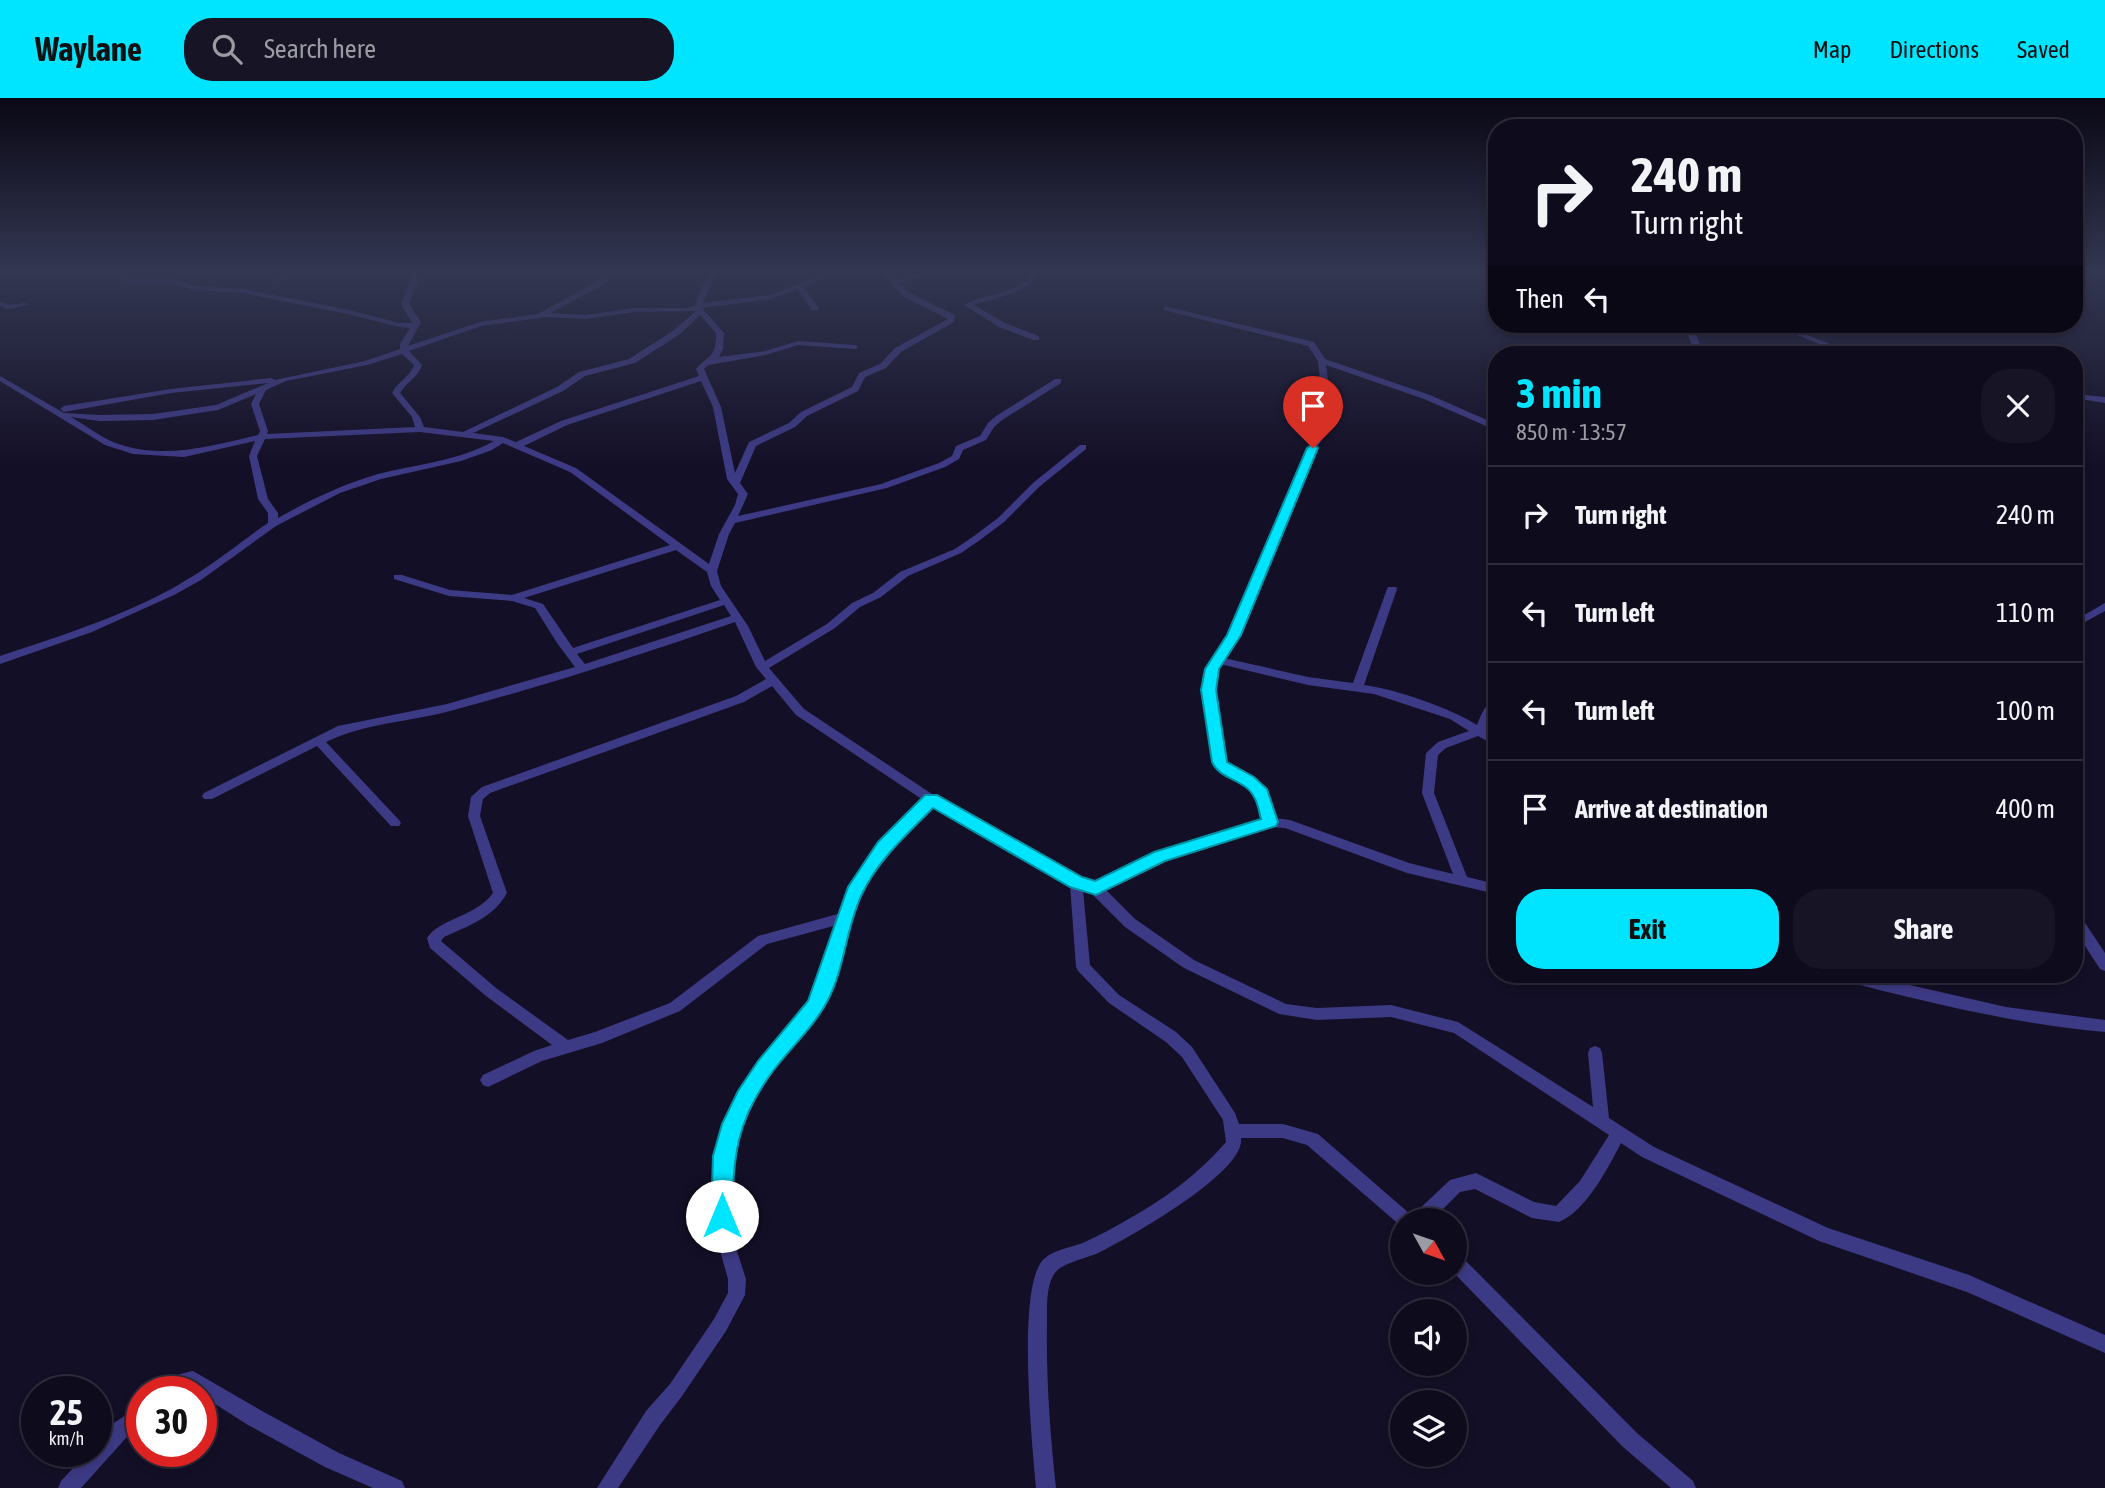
<!DOCTYPE html>
<meta charset="utf-8">
<style>
:root{--surface:#0e0b1c;--page:#171425;--text:#f1f3f6;--muted:#9b9ba3;--line:#2e2b3b;--accent:#00e5ff}
body{margin:0;font-family:"Asap Condensed",sans-serif;background:var(--page);color:var(--text);height:100vh;display:flex;flex-direction:column;font-size:26px;white-space:nowrap}
*{box-sizing:border-box;margin:0}
p{font-size:23px;color:var(--muted)}
.icon{flex:none;width:38px;height:38px;fill:none;stroke:currentColor;stroke-width:2;stroke-linecap:round;stroke-linejoin:round}
.map{position:relative;flex:1;overflow:hidden}
.details{position:absolute;left:1488px;top:248px;width:595px;height:637px;display:flex;flex-direction:column;background:var(--surface);border-radius:28px;box-shadow:0 4px 10px #0003,0 0 0 2px var(--line)}
.details>*{flex:none}
.top-card{position:absolute;left:1488px;top:21px;width:595px;height:214px;border-radius:28px;box-shadow:0 4px 10px #0003,0 0 0 2px var(--line);background:#0e0b1c;color:var(--text);overflow:hidden}
.needle{width:46px;rotate:130deg}
.fabs{position:absolute;left:1390px;top:1110px;display:grid;gap:14px}
.fabs a{display:grid;place-items:center;width:77px;height:77px;border-radius:50%;background:var(--surface);box-shadow:0 4px 10px #0003,0 0 0 2px var(--line);font-size:35px}
.speed{position:absolute;left:21px;top:1278px;display:flex;gap:14px;font-size:35px;font-weight:700;text-align:center}
.speed>*{display:grid;place-content:center;width:91px;height:91px;border-radius:50%;background:var(--surface);box-shadow:0 4px 10px #0003,0 0 0 2px var(--line);line-height:1}
.speed small{font-size:18px;font-weight:400}
.speed .limit{border:10px solid #d22;background:#fff;color:#111}
.pin{position:absolute;display:grid;place-items:center;width:60px;height:60px;color:#fff;margin:-72px -30px;border-radius:50% 50% 50% 0;rotate:-45deg;box-shadow:0 0 7px #0007}
.pin .icon{rotate:45deg}
.me{position:absolute;width:77px;margin:-38px;rotate:0deg;stroke-linejoin:round;filter:drop-shadow(0 0 5px #0008)}
.turn{display:flex;align-items:center;gap:24px;height:147px;padding:0 28px;font-size:32px}
.turn .icon{width:91px;height:91px;stroke-width:2.5}
.turn b{display:block;font-size:49px;line-height:60px}
.then{display:flex;align-items:center;height:66px;padding:0 28px;background:#0003;gap:14px;font-size:26px}
.round{display:grid;place-items:center;flex:none;width:74px;height:74px;border-radius:28px;background:var(--page)}
.overview{display:flex;align-items:center;justify-content:space-between;height:119px;padding:0 28px}
h1{font-size:42px;font-weight:700;line-height:52px;color:var(--accent)}
.action{display:flex;gap:14px;margin-top:auto;padding:14px 28px}
.action a{flex:1;height:80px;border-radius:28px;background:var(--accent);color:#111;font-size:28px;font-weight:700;line-height:80px;text-align:center}
.action a+a{background:var(--page);color:var(--text)}
ul{padding:0;list-style:none}
li{display:flex;align-items:center;gap:21px;height:98px;padding:0 28px;border-top:2px solid var(--line)}
li div{flex:1}
li b{display:block;font-size:26px}
li em{font-style:normal}
header{display:flex;align-items:center;gap:42px;box-sizing:border-box;height:98px;padding:0 35px;background:var(--accent);color:#111}
header strong{font-size:33px}
nav{display:flex;gap:38px;margin-inline-start:auto;font-size:24px}
.search{width:490px;height:63px;background:var(--page);display:flex;align-items:center;gap:18px;box-sizing:border-box;padding:0 24px;border-radius:28px;color:var(--muted);font-size:26px}
.map>svg:first-child{display:block}
.lines{fill:none;stroke-linecap:round;stroke-linejoin:round}
.street{fill:#3d3a85;fill-rule:evenodd}
.route{fill:#00e5ff;stroke:#0095a6;stroke-width:2}
</style>
<header>
<strong>Waylane</strong>
<div class="search"><svg class="icon" aria-label="search" viewBox="0 0 24 24"><circle cx="10" cy="10" r="6"/><path d="M15 15l6 6"/></svg>Search here</div>
<nav><a>Map</a><a>Directions</a><a>Saved</a></nav>
</header>
<div class="map">
<svg width="2105" height="1390" viewBox="0 0 2105 1390">
<rect width="100%" height="100%" fill="#130f26"/>
<g class="lines">
<g class="street">
<path d="M103 174H112L130 181H173L193 188 243 191 349 212 399 225H412L401 206 410 183 409 174H416L418 183 409 206 421 224 408 248 480 224 538 216 592 186 610 174H618L598 190 550 215 586 217 635 210H688L694 208 705 183 713 174H720L712 183 703 205 770 197 829 174H838L803 189 819 210 818 212H812L797 191 771 201 702 210 724 235 723 251 719 259 765 253 798 243 855 247 859 249 855 251 798 247 766 257 708 267 704 271 721 309 735 375 749 344 789 325 801 314 852 289 859 275 880 266 895 250 948 221 904 199 881 174H889L897 182 923 174H933L900 186 910 195 955 217 954 224 901 254 886 270 865 279 858 293 807 318 795 329 756 348 740 385 748 396 738 418 881 386 939 365 952 358 956 348 980 338 988 325 996 318 1055 281H1061V285L1002 322 994 329 986 342 963 352 959 361 945 369 887 390 735 425 729 436 717 473 721 488 748 528 765 563 827 526 852 505 873 495 900 474 955 451 974 438 998 420 1033 385 1080 347H1086V351L1039 389 1004 424 980 442 961 455 908 478 881 499 860 509 835 530 769 570 804 611 935 698 1081 780 1095 785 1155 755 1263 721 1258 702 1253 693 1223 676 1213 664 1202 592 1206 571 1228 537 1309 350 1326 321 1329 307 1321 290 1318 263 1308 248 1164 212V208L1314 244 1325 261 1430 297 1496 326V332L1493 331 1424 301 1326 267 1329 290 1337 307 1334 321 1317 350 1238 537 1224 560 1308 579 1353 585 1387 491 1388 489H1396L1397 491 1364 587C1396 591 1450 610 1477 627 1481 617 1485 605 1496 601V612L1487 633 1496 639V648L1478 638 1446 650 1438 657 1434 695 1467 779 1496 786V796L1407 775 1285 730 1270 729 1165 763 1106 792 1135 821 1194 862 1286 906 1317 910 1391 907 1458 924 1593 1009 1588 955 1590 950 1595 948 1600 950 1602 955 1609 1020 1654 1049 1828 1130 1969 1177 2105 1237V1255L1967 1194 1819 1143 1642 1059 1621 1045C1608 1070 1586 1113 1559 1124L1532 1120 1475 1091 1460 1094 1432 1122H1402V1129L1307 1047 1283 1040H1241C1246 1074 1128 1140 1100 1154 1087 1161 1060 1164 1053 1178 1046 1190 1047 1211 1047 1225 1046 1280 1050 1335 1056 1390H1036C1032 1345 1018 1202 1040 1166 1049 1151 1073 1150 1087 1143 1100 1137 1113 1130 1125 1123 1163 1102 1198 1077 1226 1044L1223 1022 1182 959 1166 944 1109 905 1078 873 1076 869 1070 787 932 707 889 752 860 795 828 896 803 935 770 974 739 1028 731 1058 728 1102 731 1135 746 1181 745 1197 726 1233 682 1298 660 1327 618 1390H597L646 1313 670 1286 714 1221 728 1195V1181L715 1135 712 1102 715 1058 724 1026 760 964 793 927 817 890 837 827 767 846 680 913 602 945 542 963 488 989 483 987 480 982 483 977 534 953 552 947 486 898 430 850 427 840C440 820 476 819 493 795L468 718 471 699 482 689 736 598 766 581 756 569 735 524C641 557 547 587 450 613 409 624 365 625 326 644L399 722 401 725 399 728H391L317 648 212 701H204L202 698 204 695 338 628 447 606 575 569 557 545 535 510 512 503 449 498 394 481V477H402L450 492 512 497 670 447 570 374 503 345 492 352 461 363 381 381 340 395 276 428 201 482 174 497 92 534 0 566V558C63 537 137 514 193 478 219 462 243 442 268 425V415L258 401 249 358 255 343 184 359 133 356 105 347 0 283V278L64 315 99 317 153 316 216 307 268 285 171 295 64 314 60 311 64 308 171 291 271 280 275 282 365 263 400 251V246L410 230 399 229 348 216 243 195 192 192 172 185H129ZM696 213 674 232 629 261 579 274 557 289 463 334 424 329 420 319 400 295C406 284 418 280 422 267L409 253 481 228 547 219 586 221 635 214ZM700 217 716 235C716 260 710 255 696 271L699 278 561 323 516 344 503 339 473 335 563 293 585 278 635 265 680 236ZM402 256 414 267C410 279 397 284 392 295L412 319 415 329 267 336 268 333 259 306 266 292 286 283 367 267ZM701 283 713 309 727 381 738 396 735 407 719 436 709 466 576 370 524 348 567 327ZM256 296 251 306 260 333 258 337C210 348 161 363 113 344 99 338 85 327 71 319L99 323 153 322 218 312ZM420 334 494 343C459 363 417 366 378 376 343 386 310 402 278 420V415L268 401 257 358 265 341ZM676 452 707 474 711 488 720 502 573 550 543 506 524 500ZM724 507 731 518 585 566 577 556ZM1220 566 1308 587 1374 596 1450 621 1469 633 1438 644 1426 655 1422 695 1453 776 1409 765 1290 722 1275 720C1270 701 1266 688 1248 679 1240 674 1232 671 1225 663 1221 637 1206 590 1220 566ZM772 588 796 617 923 702C889 736 856 768 841 815L758 838 670 905 595 934 568 942 496 890 441 843 444 839C468 828 493 820 507 795L480 718 483 701 490 695 744 604ZM1083 792 1091 795 1125 829 1184 870 1279 916 1317 922 1391 919 1454 935 1609 1037 1580 1083 1556 1108 1534 1104 1476 1075 1450 1082 1414 1116 1412 1121 1410 1116 1318 1036 1283 1026H1239L1235 1015 1192 949 1176 934 1119 897 1090 867Z"/>
<polygon points="296,174 307,174 276,184 272,182"/>
<path d="M1033 174H1040C1026 198 997 198 974 207L1005 225 1039 238V242H1033L999 229 964 207C985 194 1019 198 1033 174Z"/>
<polygon points="0,203 9,207 25,205 29,207 8,211 0,208"/>
<polygon points="1684,226 1692,226 1704,257 1696,257"/>
<polygon points="1770,226 1780,226 1857,257 1847,257"/>
<polygon points="2074,296 2105,299 2105,305 2074,300"/>
<polygon points="2105,505 2105,513 2074,530 2074,523"/>
<polygon points="2074,815 2079,816 2105,855 2105,873 2100,871 2074,831"/>
<path d="M1837 877H1866L2006 909 2105 922V934C2016 926 1930 905 1844 883L1839 881Z"/>
<polygon points="1454,1155 1460,1157 1637,1335 1693,1383 1696,1390 1671,1390 1623,1349 1453,1174"/>
<path d="M193 1273 262 1313 339 1355 402 1383 405 1390H373L325 1369 248 1327 201 1297V1293L191 1291 160 1293C165 1279 179 1276 193 1273Z"/>
<polygon points="142,1306 142,1327 125,1341 81,1390 58,1390 61,1383 89,1353 96,1353 96,1344 111,1327"/>
</g>
</g>
<linearGradient id="sky" x2="0" y2="1"><stop stop-color="#0a0815"/><stop offset="0.47" stop-color="#333752"/><stop offset="1" stop-color="#333752" stop-opacity="0"/></linearGradient>
<rect width="2105" height="368" fill="url(#sky)"/>
<path class="route" d="M1313 346 1318 350 1241 537 1219 571 1216 592 1227 664 1254 679 1267 691 1278 724 1276 728 1165 763 1096 797 1070 789 933 710C907 736 878 762 862 796 846 829 845 869 828 902 814 929 791 949 773 973 735 1024 734 1058 732 1118L729 1126 722 1129 714 1126 711 1118 713 1058 722 1026 738 993 758 963 808 903 848 789 878 744 925 697H937L1082 779 1095 783 1154 754 1261 721C1259 714 1258 705 1254 699 1245 681 1220 682 1212 664L1201 592 1205 571 1227 537 1307 350Z"/>
</svg>
<div class="fabs">
<a><svg class="needle" viewBox="-14 -14 28 28"><path d="M0-13l5 13h-10z" fill="#e53935"/><path d="M0 13l5-13h-10z" fill="#9b9ba3"/></svg></a>
<a><svg class="icon" aria-label="sound" viewBox="0 0 24 24"><path d="M4 9h4l5-4v14l-5-4H4zM17 9q2 3 0 6"/></svg></a>
<a><svg class="icon" aria-label="layers" viewBox="0 0 24 24"><path d="M12 4l9 5-9 5-9-5zM3 14l9 5 9-5"/></svg></a>
</div>
<div class="speed"><div>25<small>km/h</small></div><div class="limit">30</div></div>
<div class="pin" style="left:1313px;top:350px;background:#d93025"><svg class="icon" aria-label="arrive" viewBox="0 0 24 24"><path d="M6 21V4h12l-3 4 3 4H6"/></svg></div>
<svg class="me" style="left:722px;top:1118px" viewBox="-20 -20 40 40"><circle r="19" fill="#fff"/><path d="M0-13L10 11 0 6-10 11z" fill="#00e5ff"/></svg>
<div class="top-card">
<div class="turn"><svg class="icon" aria-label="right" viewBox="0 0 24 24"><path d="M7 20v-9h11M14 6l5 5-5 5"/></svg><div><b>240 m</b>Turn right</div></div>
<div class="then">Then<svg class="icon" aria-label="left" viewBox="0 0 24 24"><path d="M17 20v-9H6M10 6l-5 5 5 5"/></svg></div>
</div>
<section class="details">
<div class="overview"><div><h1>3 min</h1><p>850 m · 13:57</p></div><a class="round"><svg class="icon" aria-label="close" viewBox="0 0 24 24"><path d="M6 6l12 12M18 6L6 18"/></svg></a></div>
<ul>
<li><svg class="icon" aria-label="right" viewBox="0 0 24 24"><path d="M7 20v-9h11M14 6l5 5-5 5"/></svg><div><b>Turn right</b></div><em>240 m</em></li>
<li><svg class="icon" aria-label="left" viewBox="0 0 24 24"><path d="M17 20v-9H6M10 6l-5 5 5 5"/></svg><div><b>Turn left</b></div><em>110 m</em></li>
<li><svg class="icon" aria-label="left" viewBox="0 0 24 24"><path d="M17 20v-9H6M10 6l-5 5 5 5"/></svg><div><b>Turn left</b></div><em>100 m</em></li>
<li><svg class="icon" aria-label="arrive" viewBox="0 0 24 24"><path d="M6 21V4h12l-3 4 3 4H6"/></svg><div><b>Arrive at destination</b></div><em>400 m</em></li>
</ul>
<div class="action"><a>Exit</a><a>Share</a></div>
</section>
</div>
